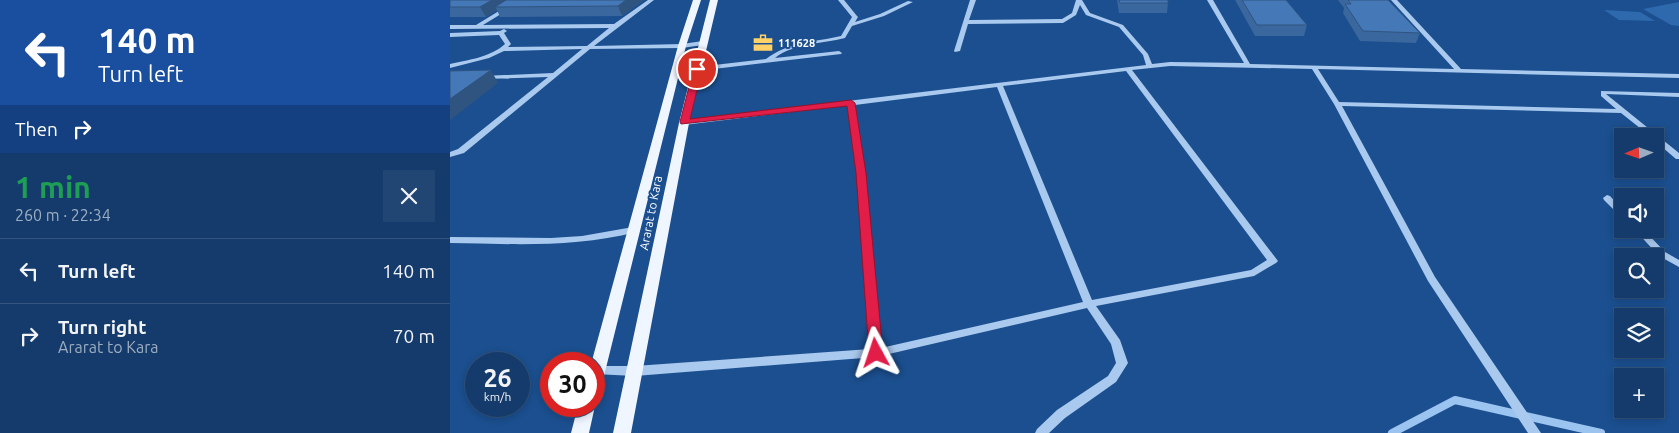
<!DOCTYPE html>
<meta charset="utf-8">
<style>
:root{--surface:#143b6b;--page:#214673;--text:#f1f3f6;--muted:#9dadc1;--line:#33557e}
body{margin:0;font-family:Ubuntu,sans-serif;background:var(--page);color:var(--text);height:100vh;display:flex;flex-direction:column;font-size:19px;white-space:nowrap}
*{box-sizing:border-box;margin:0}
p{font-size:16px;color:var(--muted)}
.icon{flex:none;width:28px;height:28px;fill:none;stroke:currentColor;stroke-width:2;stroke-linecap:round;stroke-linejoin:round}
.map{position:relative;flex:1;overflow:hidden}
.side{display:flex;flex-direction:column;background:var(--surface);width:450px}
.side>*{flex:none}
.guide{background:#1a4fa0;color:#fff;overflow:hidden}
.needle{width:32px;rotate:268deg}
.fabs{position:absolute;left:1164px;top:128px;display:grid;gap:10px}
.fabs a{display:grid;place-items:center;width:50px;height:50px;border-radius:0px;background:var(--surface);box-shadow:0 2px 8px #0003,0 0 0 1px var(--line);font-size:25px}
.speed{position:absolute;left:15px;top:352px;display:flex;gap:10px;font-size:25px;font-weight:700;text-align:center}
.speed>*{display:grid;place-content:center;width:65px;height:65px;border-radius:50%;background:var(--surface);box-shadow:0 2px 8px #0003,0 0 0 1px var(--line);line-height:1}
.speed small{font-size:12px;font-weight:400}
.speed .limit{border:8px solid #d22;background:#fff;color:#111}
.pin{position:absolute;display:grid;place-items:center;width:42px;height:42px;color:#fff;margin:-21px;border:2px solid #fff;border-radius:50%;box-shadow:0 1px 5px #0007}
.me{position:absolute;width:55px;margin:-28px;rotate:355deg;stroke-linejoin:round;filter:drop-shadow(0 0 4px #0008)}
.turn{display:flex;align-items:center;gap:18px;height:105px;padding:0 15px;font-size:22px}
.turn .icon{width:65px;height:65px;stroke-width:2.5}
.turn b{display:block;font-size:35px;line-height:42px}
.then{display:flex;align-items:center;height:48px;padding:0 15px;background:#0003;gap:10px;font-size:19px}
.round{display:grid;place-items:center;flex:none;width:52px;height:52px;border-radius:0px;background:var(--page)}
.overview{display:flex;align-items:center;justify-content:space-between;height:85px;padding:0 15px}
h1{font-size:30px;font-weight:600;line-height:38px;color:#1e9e55}
ul{padding:0;list-style:none}
li{display:flex;align-items:center;gap:15px;height:65px;padding:0 15px;border-top:1px solid var(--line)}
li div{flex:1}
li b{display:block;font-size:19px}
li em{font-style:normal}
main{display:flex;flex:1;min-height:0}
.map>svg:first-child{display:block}
.green{fill:#2e69ad}
.lines{fill:none;stroke-linecap:round;stroke-linejoin:round}
.stream{stroke:#9cc4f0;stroke-width:8}
.minor{fill:#a9c9ee;fill-rule:evenodd}
.major{fill:#f0f6ff;fill-rule:evenodd}
.wall{fill:#3a679d}
.shaded-wall{fill:#305480}
.building{fill:#4478b7;stroke:#305480}
.route{fill:#e11d48;stroke:#92132f}
.labels{text-anchor:middle;stroke-width:4;stroke-linejoin:round;paint-order:stroke}
.far-poi-label{font-size:11px;font-weight:bold;fill:#fff;stroke:#1b4f8f;text-anchor:start}
.street-label{font-size:12px;fill:#fff;stroke:#1b4f8f}
</style>
<main>
<section class="side">
<div class="guide">
<div class="turn"><svg class="icon" aria-label="left" viewBox="0 0 24 24"><path d="M17 20v-9H6M10 6l-5 5 5 5"/></svg><div><b>140 m</b>Turn left</div></div>
<div class="then">Then<svg class="icon" aria-label="right" viewBox="0 0 24 24"><path d="M7 20v-9h11M14 6l5 5-5 5"/></svg></div>
</div>
<div class="overview"><div><h1>1 min</h1><p>260 m · 22:34</p></div><a class="round"><svg class="icon" aria-label="close" viewBox="0 0 24 24"><path d="M6 6l12 12M18 6L6 18"/></svg></a></div>
<ul>
<li><svg class="icon" aria-label="left" viewBox="0 0 24 24"><path d="M17 20v-9H6M10 6l-5 5 5 5"/></svg><div><b>Turn left</b></div><em>140 m</em></li>
<li><svg class="icon" aria-label="right" viewBox="0 0 24 24"><path d="M7 20v-9h11M14 6l5 5-5 5"/></svg><div><b>Turn right</b><p>Ararat to Kara</p></div><em>70 m</em></li>
</ul>
</section>
<div class="map">
<svg width="1229" height="433" viewBox="0 0 1229 433">
<rect width="100%" height="100%" fill="#1b4f8f"/>
<g class="green">
<polygon points="1229,2 1229,26 1221,25 1193,9"/>
<polygon points="1154,10 1190,12 1205,21 1169,20"/>
</g>
<g class="lines">
<polyline class="stream" points="942,433 1005,400 1151,433"/>
<g class="minor">
<path d="M67 0H74L33 25 164 24 198 0H204L144 46 232 44 253 41 256 43 253 45 232 48 140 49 14 153 0 157V152L8 149 98 77 34 79 32 78V76L103 73 132 49 54 51 39 58 0 68V64C18 60 41 57 55 44L49 35 0 37V33L50 31 54 29 57 31 54 33 61 44 58 47 137 46 159 28 0 29V25H26Z"/>
<path d="M388 0H394L407 16 408 17 405 22 430 14 458 1 463 2 434 16 402 26 395 38C372 44 344 43 325 58L389 51 392 53 391 54 247 71 244 69 247 67 316 59C338 42 365 42 391 36L402 17Z"/>
<path d="M520 0H526L519 20 612 19 622 13 626 0H632L640 13 673 25 698 54 702 64 720 62 794 63 757 0H763L800 64 1004 69 941 0H947L1011 69 1229 74V78L868 69 889 102 1166 109 1151 96V91L1229 93V97L1156 94 1229 153V159H1226L1205 141V136H1200L1171 113 892 106 985 277 1091 433H1078L978 281 884 104 862 69 720 66 682 70 828 261 826 263 804 276 646 306 670 340 678 363 666 382 615 418 599 433H585L587 429 607 410 658 376 666 363 661 344 637 308 426 357 185 376 144 374V368L147 366H185L420 349 407 173 398 105 234 125H231V121L696 65 693 55 669 27 636 15 630 5 626 15 613 23 518 24 510 51 505 52 504 51ZM676 71 817 260 801 270 642 300 553 86ZM547 87 633 302 431 348 415 173 405 105Z"/>
<polygon points="1157,195 1160,196 1172,209 1172,216 1169,215 1154,200 1153,198"/>
<path d="M183 227 187 230 186 232C125 248 62 244 0 243V237L101 238 132 236Z"/>
<polygon points="1184,229 1193,229 1215,252 1229,260 1229,267 1209,256"/>
</g>
<g class="major">
<polygon points="243,0 251,0 236,46 152,384 150,389 144,391 144,364 141,364 228,46"/>
<polygon points="260,0 268,0 239,123 181,433 163,433 229,123"/>
<polygon points="144,403 145,406 139,433 121,433 128,406 144,406"/>
</g>
</g>
<g class="wall">
<polygon points="0,0 194,0 172,16 50,17 47,10 36,17 0,17"/>
<polygon points="667,0 718,0 718,3 717,13 669,13"/>
<polygon points="785,0 836,0 857,25 854,36 805,36"/>
<polygon points="888,0 938,0 970,33 966,43 910,41 893,13 894,8"/>
</g>
<g class="shaded-wall">
<polygon points="42,0 64,0 45,7 47,10 36,17 30,7"/>
<polygon points="176,0 194,0 172,16 168,6"/>
<polygon points="41,70 48,83 0,120 0,99"/>
</g>
<g class="building">
<polygon points="0,0 42,0 30,7 0,7"/>
<polygon points="56,0 176,0 168,6 45,7"/>
<polygon points="669,0 718,0 718,3 670,3"/>
<polygon points="792,0 836,0 857,25 807,25"/>
<polygon points="898,0 938,0 970,33 913,31 895,4 901,4"/>
<polygon points="41,70 0,99 0,71"/>
</g>
<polygon class="route" points="244,67 252,69 240,119 401,100 405,103 416,173 433,353 431,357 426,359 421,357 419,353 406,173 397,106 231,124 230,122"/>
<defs>
<symbol id="office-bare" viewBox="-9 -9 18 18"><path d="M-6-3h4V-5.5h4V-3h4V5H-6ZM-1-4.5V-3h2v-1.5ZM-6 0V1H6V0Z" fill="#ffd166" stroke="#1b4f8f" stroke-width="2.5" paint-order="stroke"/></symbol>
</defs>
<g fill-rule="evenodd">
<use href="#office-bare" x="299" y="29" width="28" height="28"/>
</g>
<g class="labels">
<g class="far-poi-label">
<text x="328" y="47">111628</text>
</g>
<g class="street-label">
<text transform="translate(201 213) rotate(-79)" y="4">Ararat to Kara</text>
</g>
</g>
</svg>
<div class="fabs">
<a><svg class="needle" viewBox="-14 -14 28 28"><path d="M0-13l5 13h-10z" fill="#e53935"/><path d="M0 13l5-13h-10z" fill="#9dadc1"/></svg></a>
<a><svg class="icon" aria-label="sound" viewBox="0 0 24 24"><path d="M4 9h4l5-4v14l-5-4H4zM17 9q2 3 0 6"/></svg></a>
<a><svg class="icon" aria-label="search" viewBox="0 0 24 24"><circle cx="10" cy="10" r="6"/><path d="M15 15l6 6"/></svg></a>
<a><svg class="icon" aria-label="layers" viewBox="0 0 24 24"><path d="M12 4l9 5-9 5-9-5zM3 14l9 5 9-5"/></svg></a>
<a>+</a>
</div>
<div class="speed"><div>26<small>km/h</small></div><div class="limit">30</div></div>
<div class="pin" style="left:247px;top:69px;background:#d93025"><svg class="icon" aria-label="arrive" viewBox="0 0 24 24"><path d="M6 21V4h12l-3 4 3 4H6"/></svg></div>
<svg class="me" style="left:426px;top:353px" viewBox="-20 -20 40 40"><path d="M0-17L14 15 0 8-14 15z" fill="#e11d48" stroke="#fff" stroke-width="4"/></svg>
</div>
</main>
